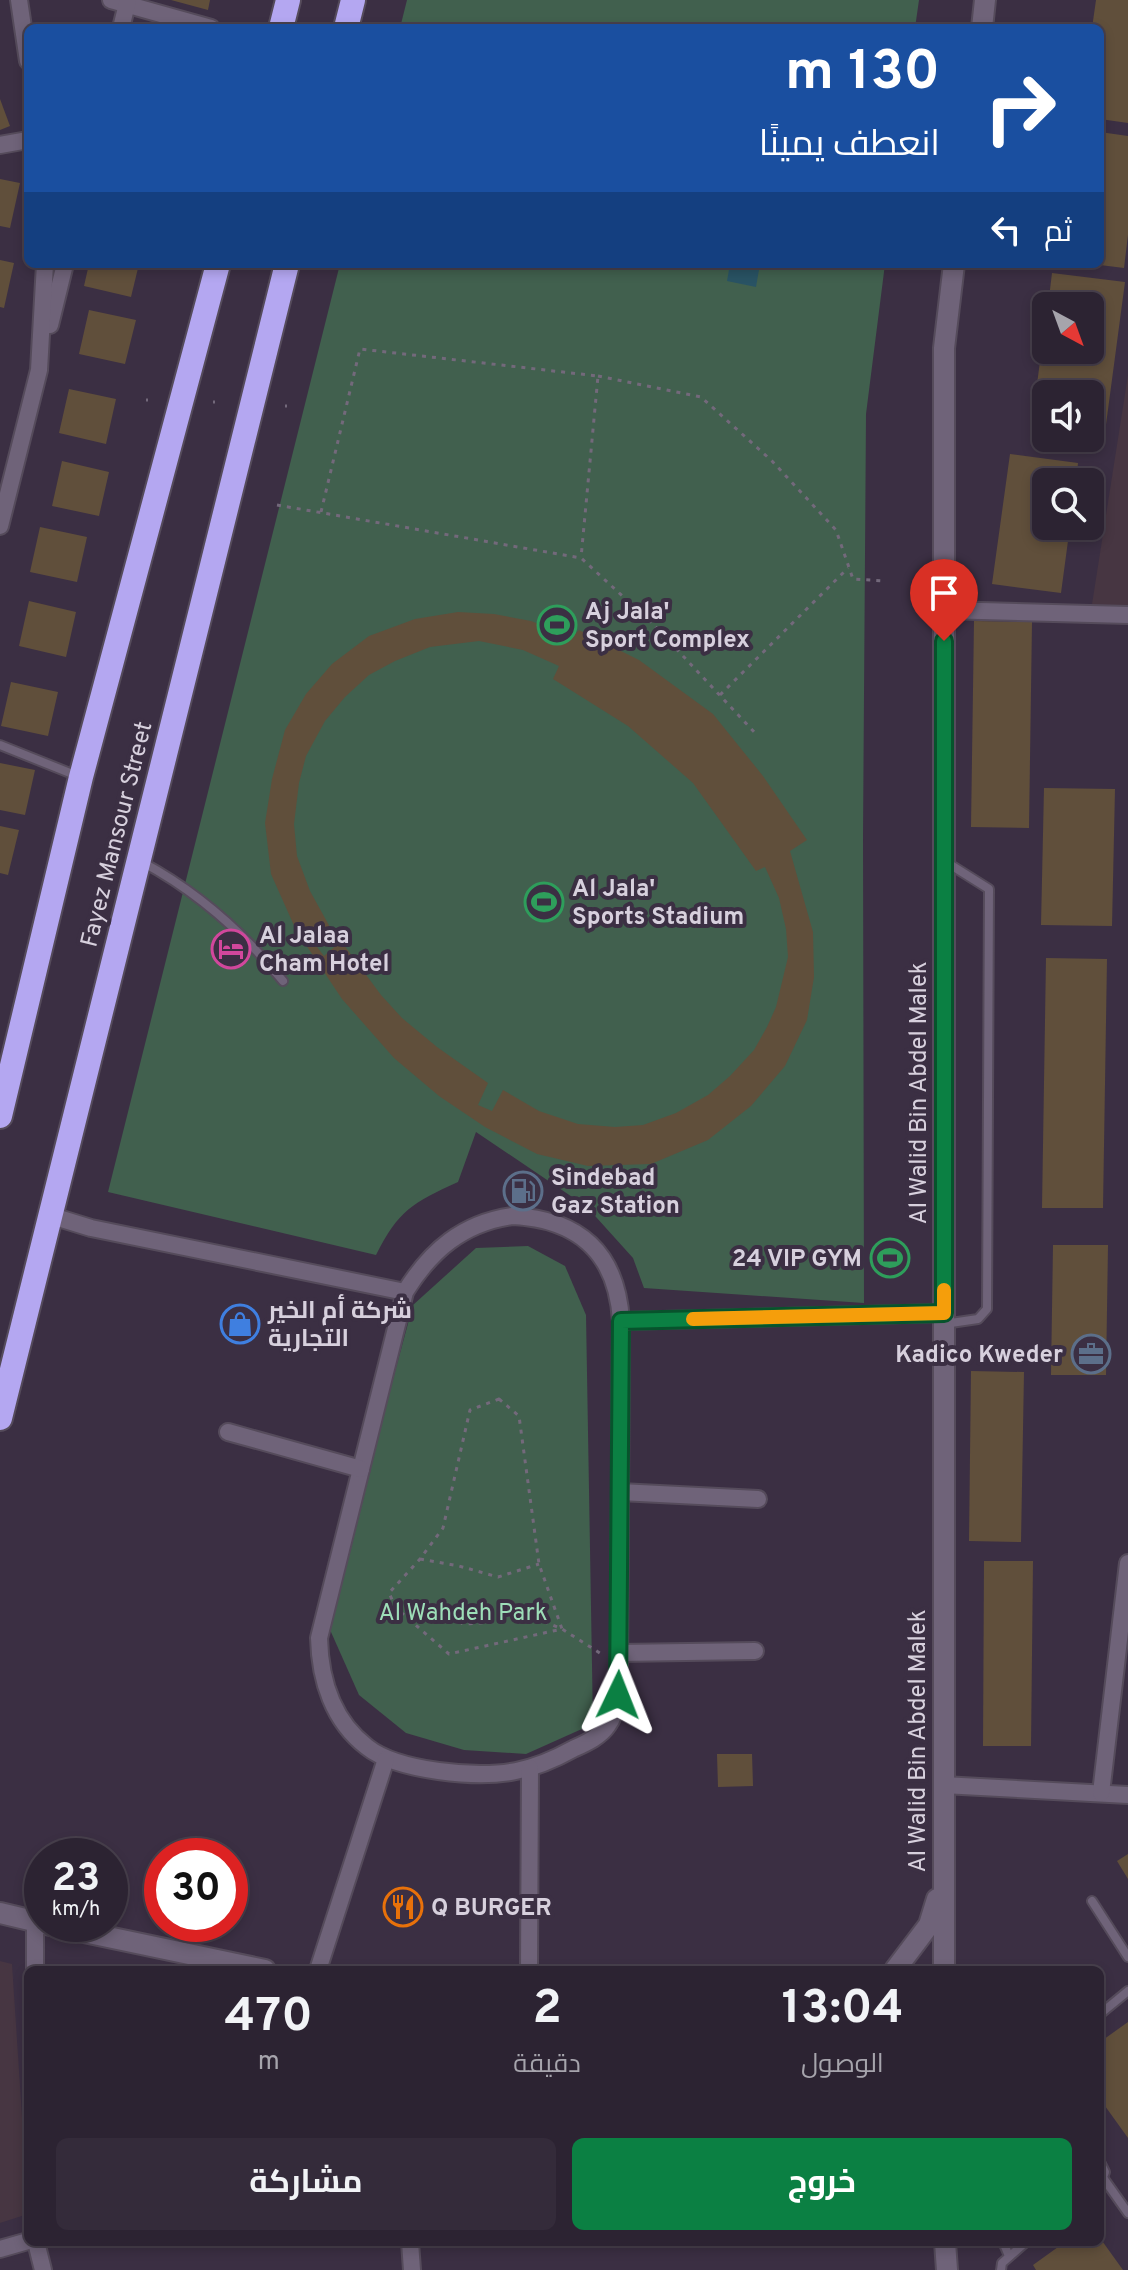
<!DOCTYPE html>
<html lang="ar">
<meta charset="utf-8">
<style>
:root{--surface:#2c2332;--page:#342b3a;--text:#f1f3f6;--muted:#a6a4ac;--line:#48404d;--accent:#0b8043}
body{margin:0;font-family:Overpass,Cairo,sans-serif;background:var(--page);color:var(--text);direction:rtl;height:100vh;display:flex;flex-direction:column;font-size:30px;white-space:nowrap}
*{box-sizing:border-box;margin:0}
p{font-size:26px;color:var(--muted)}
.icon{flex:none;width:44px;height:44px;fill:none;stroke:currentColor;stroke-width:2;stroke-linecap:round;stroke-linejoin:round}
.map{position:relative;flex:1;overflow:hidden;direction:ltr}
.drawer{position:absolute;left:24px;top:1966px;width:1080px;height:280px;display:flex;flex-direction:column;background:var(--surface);border-radius:12px;box-shadow:0 4px 12px #0003,0 0 0 2px var(--line);direction:rtl}
.drawer>*{flex:none}
.banner{position:absolute;left:24px;top:24px;width:1080px;height:244px;border-radius:12px;box-shadow:0 4px 12px #0003,0 0 0 2px var(--line);direction:rtl;background:#1a4fa0;color:#fff;overflow:hidden}
.needle{width:52px;rotate:139deg}
.tools{position:absolute;left:1032px;top:292px;display:grid;gap:16px}
.tools a{display:grid;place-items:center;width:72px;height:72px;border-radius:12px;background:var(--surface);box-shadow:0 4px 12px #0003,0 0 0 2px var(--line);font-size:40px}
.speed{position:absolute;left:24px;top:1838px;display:flex;gap:16px;font-size:40px;font-weight:700;text-align:center}
.speed>*{display:grid;place-content:center;width:104px;height:104px;border-radius:50%;background:var(--surface);box-shadow:0 4px 12px #0003,0 0 0 2px var(--line);line-height:1}
.speed small{font-size:20px;font-weight:400}
.speed .limit{border:12px solid #d22;background:#fff;color:#111}
.pin{position:absolute;display:grid;place-items:center;width:68px;height:68px;color:#fff;margin:-82px -34px;border-radius:50% 50% 50% 0;rotate:-45deg;box-shadow:0 0 8px #0007}
.pin .icon{rotate:45deg}
.me{position:absolute;width:88px;margin:-44px;rotate:2deg;stroke-linejoin:round;filter:drop-shadow(0 0 6px #0008)}
.turn{display:flex;align-items:center;gap:28px;height:168px;padding:0 32px;font-size:36px}
.turn .icon{width:104px;height:104px;stroke-width:2.5}
.turn b{display:block;font-size:56px;line-height:68px}
.then{display:flex;align-items:center;height:76px;padding:0 32px;background:#0003;gap:16px;font-size:30px}
.eta{display:flex;justify-content:space-evenly;align-items:center;height:136px;text-align:center}
.eta b{font-size:48px;font-weight:700;line-height:56px}
.button{display:flex;gap:16px;margin-top:auto;padding:16px 32px}
.button a{flex:1;height:92px;border-radius:12px;background:var(--accent);color:#fff;font-size:32px;font-weight:700;line-height:92px;text-align:center}
.button a+a{background:var(--page);color:var(--text)}
.map>svg:first-child{display:block}
.education{fill:#473642}
.green{fill:#41604e}
.water{fill:#295364}
.building{fill:#604f3b;fill-rule:evenodd}
.lines{fill:none;stroke-linecap:round;stroke-linejoin:round}
.lane-casing{stroke:#554b5b;stroke-width:12}
.street-casing{stroke:#554b5b;stroke-width:20}
.secondary-casing{stroke:#554b5b;stroke-width:24}
.highway-casing{stroke:#554b5b;stroke-width:28}
.path{stroke:#73697b;stroke-width:3;stroke-dasharray:4 6;stroke-linecap:butt}
.lane{stroke:#6f6379;stroke-width:8}
.street{stroke:#6f6379;stroke-width:16}
.secondary{stroke:#6f6379;stroke-width:20}
.highway{stroke:#b4a7f1;stroke-width:24}
.route-casing{stroke:#07532c;stroke-width:20}
.route{stroke:#0b8043;stroke-width:14}
.slow{stroke:#f59e0b;stroke-width:14}
.labels{text-anchor:middle;stroke-width:8;stroke-linejoin:round;paint-order:stroke}
.poi-label{font-size:24px;font-weight:bold;fill:#d7d0dd;stroke:#3b2f43;text-anchor:start}
.street-label{font-size:24px;fill:#d7d0dd;stroke:#3b2f43}
.park-label{font-size:24px;fill:#9ddeb8;stroke:#3b2f43}
</style>
<div class="map">
<svg width="1128" height="2270" viewBox="0 0 1128 2270">
<rect width="100%" height="100%" fill="#3b2f43"/>
<g class="education">
<polygon points="1128,375 1128,617 1090,617"/>
<polygon points="0,1961 12,1964 28,2208 28,2214 0,2223"/>
</g>
<g class="green">
<polygon points="407,0 919,0 915,28 400,28"/>
<path d="M340 264H885L866 414 863 837 864 1303 644 1288 633 1258 587 1207 476 1132 458 1182C412 1203 399 1210 376 1255L108 1192Z"/>
<polygon points="528,1246 565,1266 586,1315 593,1724 526,1754 464,1750 406,1733 359,1695 327,1623 413,1305 476,1248"/>
</g>
<polygon class="water" points="730,264 760,264 756,287 727,281"/>
<g class="building">
<polygon points="171,0 210,0 208,10"/>
<polygon points="1096,0 1128,0 1128,123 1100,119 1100,28 1092,28"/>
<polygon points="0,99 10,126 0,130"/>
<polygon points="1100,132 1128,136 1128,235 1124,268 1100,265"/>
<polygon points="0,179 20,183 10,228 0,226"/>
<polygon points="0,260 14,263 4,308 0,307"/>
<polygon points="89,264 139,264 131,297 84,286"/>
<polygon points="1052,273 1125,282 1105,432 1090,430 1090,394 1046,394 1046,424 1032,422 1044,331 1046,350 1090,350 1090,306 1048,306"/>
<polygon points="89,310 136,320 125,364 79,354"/>
<polygon points="69,389 116,399 106,444 59,433"/>
<polygon points="1010,454 1078,463 1076,482 1046,482 1046,526 1070,526 1061,593 992,584"/>
<polygon points="62,461 109,472 99,516 52,506"/>
<polygon points="40,527 87,537 77,582 30,572"/>
<polygon points="29,601 76,612 66,657 19,646"/>
<path d="M458 612 494 614 531 621 572 637 579 630 639 660 713 714 763 776 807 840 790 851 813 932 814 977 807 1020 785 1066 751 1106 708 1140 651 1164 588 1166 537 1154 485 1127 439 1096 394 1058 342 999 296 930 271 874 265 823 272 779 285 730 306 694 332 664 369 636 415 619ZM479 641 523 650 559 666 553 679 628 726 693 783 756 871 765 867 779 898 786 929 788 957 776 1007 767 1027 754 1050 730 1076 708 1095 676 1113 643 1125 615 1127 578 1124 539 1111 503 1090 492 1111 478 1105 488 1083 437 1047 402 1018 381 995 341 941 324 956 314 943 331 929 310 891 297 856 294 824 299 783 306 756 325 721 345 697 369 675 395 661 430 647Z"/>
<polygon points="974,621 1032,622 1029,828 971,827"/>
<polygon points="11,682 58,692 48,736 1,726"/>
<polygon points="0,763 35,770 25,815 0,810"/>
<polygon points="1044,788 1115,789 1112,926 1041,925"/>
<polygon points="0,826 19,830 8,875 0,873"/>
<polygon points="1046,958 1107,959 1103,1208 1042,1208"/>
<polygon points="1053,1245 1108,1245 1106,1375 1051,1375"/>
<polygon points="971,1371 1024,1372 1021,1542 969,1541"/>
<polygon points="984,1561 1033,1561 1031,1746 983,1746"/>
<polygon points="717,1754 752,1754 753,1786 718,1787"/>
<polygon points="1128,1854 1128,1879 1117,1861"/>
<polygon points="1128,2022 1128,2138 1100,2099 1100,2042"/>
<polygon points="1100,2238 1123,2270 1036,2270 1033,2265 1065,2242 1100,2242"/>
</g>
<g class="lines">
<defs>
<g id="lane">
<polyline points="0,745 80,777"/>
<path d="M142 862C198 892 243 932 283 981"/>
<polyline points="944,1324 978,1319 987,1309 989,889 946,862"/>
<polyline points="1092,1901 1128,1957"/>
<polyline points="1100,2014 1128,1991"/>
<polyline points="1100,2162 1105,2172 1101,2182"/>
<polyline points="1104,2179 1128,2213"/>
<polyline points="1003,2242 1009,2256"/>
<polyline points="1001,2270 1002,2263 1026,2242"/>
</g>
<g id="street">
<polyline points="19,0 28,61"/>
<polyline points="111,0 211,28"/>
<polyline points="121,28 128,0"/>
<polyline points="0,145 28,140"/>
<polyline points="50,325 65,264"/>
<polyline points="0,526 39,370 45,264"/>
<polyline points="944,610 1128,615"/>
<polyline points="52,1216 91,1228 405,1292"/>
<path d="M512 1216C579 1219 617 1253 621 1321L619 1665C618 1685 620 1708 608 1725 600 1737 586 1743 573 1749 555 1759 537 1767 516 1771 478 1779 397 1771 367 1747 333 1721 320 1680 319 1638L405 1292C431 1250 463 1223 512 1216Z"/>
<polyline points="621,1321 944,1313"/>
<polyline points="228,1432 361,1469"/>
<polyline points="620,1492 758,1499"/>
<polyline points="619,1653 755,1651"/>
<polyline points="943,1785 1128,1795"/>
<polyline points="1101,1793 1128,1563"/>
<polyline points="35,1922 35,1970"/>
<polyline points="318,1970 386,1759"/>
<polyline points="529,1970 530,1768"/>
<polyline points="36,2242 43,2270"/>
<polyline points="410,2242 412,2270"/>
<polyline points="0,2249 28,2241"/>
</g>
<g id="secondary">
<polyline points="982,28 985,0"/>
<polyline points="0,1913 42,1923"/>
<polyline points="46,1924 265,1970"/>
<polyline points="895,1970 929,1925 937,1899"/>
<polyline points="944,1970 944,348 954,264"/>
<polyline points="945,2242 947,2270"/>
</g>
<g id="highway">
<polyline points="281,28 288,0"/>
<polyline points="346,28 353,0"/>
<polyline points="0,1116 81,777 218,264"/>
<polyline points="0,1418 287,264"/>
</g>
</defs>
<use href="#lane" class="lane-casing"/>
<use href="#street" class="street-casing"/>
<use href="#secondary" class="secondary-casing"/>
<use href="#highway" class="highway-casing"/>
<g class="path">
<polyline points="598,376 701,397 772,461 836,530 853,579 885,581"/>
<polyline points="146,400 148,400"/>
<polyline points="213,402 215,402"/>
<polyline points="285,406 287,406"/>
<polyline points="277,505 581,558 654,625 756,734"/>
<polyline points="321,512 360,349 598,376 581,558"/>
<polyline points="720,695 848,568"/>
<polygon points="499,1399 519,1416 539,1564 562,1629 449,1654 396,1608 389,1593 420,1559 443,1528 470,1410"/>
<polyline points="420,1559 459,1566 498,1577 539,1564"/>
<polyline points="396,1608 431,1602 463,1624 494,1622 518,1611 562,1629 603,1655"/>
</g>
<use href="#lane" class="lane"/>
<use href="#street" class="street"/>
<use href="#secondary" class="secondary"/>
<use href="#highway" class="highway"/>
</g>
<g class="lines">
<defs>
<polyline id="route" points="618,1695 621,1321 944,1313 944,641"/>
</defs>
<use href="#route" class="route-casing"/>
<use href="#route" class="route"/>
<polyline class="slow" points="693,1319 944,1313 944,1290"/>
</g>
<defs>
<symbol id="stadium-ring" viewBox="-11 -11 22 22"><circle r="9.5" fill="#3b2f43" stroke="#2e9e5b" stroke-width="1.5"/><path d="M0-5a6.5 5 0 1 0 0 10a6.5 5 0 1 0 0-10ZM-3.5-1.8h7v3.6h-7Z" fill="#2e9e5b"/></symbol>
<symbol id="hotel-ring" viewBox="-11 -11 22 22"><circle r="9.5" fill="#3b2f43" stroke="#d1479c" stroke-width="1.5"/><path d="M-6-4.5h1.5V1H6V5H4.5V3h-9V5H-6ZM-4 0a1.8 1.8 0 1 1 3.6 0ZM.5 0V-2.5h3Q6-2.5 6 0Z" fill="#d1479c"/></symbol>
<symbol id="fuel-ring" viewBox="-11 -11 22 22"><circle r="9.5" fill="#3b2f43" stroke="#5c6f8a" stroke-width="1.5"/><path d="M-5.5-6h7V0h2V4h1.3V-2.5L3-4.5l.8-.8L6-3V5H2.5V1h-1V6h-7ZM-4.2-4.7v3.2H.2V-4.7Z" fill="#5c6f8a"/></symbol>
<symbol id="shop-ring" viewBox="-11 -11 22 22"><circle r="9.5" fill="#3b2f43" stroke="#3f7fe0" stroke-width="1.5"/><path d="M-5-2.5h2.3a2.7 3.5 0 0 1 5.4 0H5L5.5 6h-11ZM-1.5-2.5h3a1.5 2.3 0 0 0-3 0Z" fill="#3f7fe0"/></symbol>
<symbol id="office-ring" viewBox="-11 -11 22 22"><circle r="9.5" fill="#3b2f43" stroke="#5c6f8a" stroke-width="1.5"/><path d="M-6-3h4V-5.5h4V-3h4V5H-6ZM-1-4.5V-3h2v-1.5ZM-6 0V1H6V0Z" fill="#5c6f8a"/></symbol>
<symbol id="restaurant-ring" viewBox="-11 -11 22 22"><circle r="9.5" fill="#3b2f43" stroke="#e8710a" stroke-width="1.5"/><path d="M-5-6h1v4h1v-4h1v4h1v-4h1v5L-1.5 .5V6h-2V.5L-5-1ZM5-6V6H3V1.5H1.5Q1.5-4 5-6Z" fill="#e8710a"/></symbol>
</defs>
<g fill-rule="evenodd">
<use href="#stadium-ring" x="535" y="603" width="44" height="44"/>
<use href="#stadium-ring" x="522" y="880" width="44" height="44"/>
<use href="#hotel-ring" x="209" y="927" width="44" height="44"/>
<use href="#fuel-ring" x="501" y="1169" width="44" height="44"/>
<use href="#stadium-ring" x="868" y="1236" width="44" height="44"/>
<use href="#shop-ring" x="218" y="1302" width="44" height="44"/>
<use href="#office-ring" x="1069" y="1332" width="44" height="44"/>
<use href="#restaurant-ring" x="381" y="1885" width="44" height="44"/>
</g>
<g class="labels">
<g class="poi-label">
<text x="585" y="619">Aj Jala'<tspan x="585" dy="28">Sport Complex</tspan></text>
<text x="572" y="896">Al Jala'<tspan x="572" dy="28">Sports Stadium</tspan></text>
<text x="259" y="943">Al Jalaa<tspan x="259" dy="28">Cham Hotel</tspan></text>
<text x="551" y="1185">Sindebad<tspan x="551" dy="28">Gaz Station</tspan></text>
<text x="862" y="1266" text-anchor="end">24 VIP GYM</text>
<text x="268" y="1318">شركة أم الخير<tspan x="268" dy="28">التجارية</tspan></text>
<text x="1063" y="1362" text-anchor="end">Kadico Kweder</text>
<text x="431" y="1915">Q BURGER</text>
</g>
<g class="street-label">
<text transform="translate(116 834) rotate(-76)" y="8">Fayez Mansour Street</text>
<text transform="translate(918 1093) rotate(-90)" y="8">Al Walid Bin Abdel Malek</text>
<text transform="translate(917 1741) rotate(-90)" y="8">Al Walid Bin Abdel Malek</text>
</g>
<g class="park-label">
<text x="463" y="1620">Al Wahdeh Park</text>
</g>
</g>
</svg>
<div class="tools">
<a><svg class="needle" viewBox="-14 -14 28 28"><path d="M0-13l5 13h-10z" fill="#e53935"/><path d="M0 13l5-13h-10z" fill="#a6a4ac"/></svg></a>
<a><svg class="icon" aria-label="sound" viewBox="0 0 24 24"><path d="M4 9h4l5-4v14l-5-4H4zM17 9q2 3 0 6"/></svg></a>
<a><svg class="icon" aria-label="search" viewBox="0 0 24 24"><circle cx="10" cy="10" r="6"/><path d="M15 15l6 6"/></svg></a>
</div>
<div class="speed"><div>23<small>km/h</small></div><div class="limit">30</div></div>
<div class="pin" style="left:944px;top:641px;background:#d93025"><svg class="icon" aria-label="arrive" viewBox="0 0 24 24"><path d="M6 21V4h12l-3 4 3 4H6"/></svg></div>
<svg class="me" style="left:618px;top:1695px" viewBox="-20 -20 40 40"><path d="M0-17L14 15 0 8-14 15z" fill="#0b8043" stroke="#fff" stroke-width="4"/></svg>
<div class="banner">
<div class="turn"><svg class="icon" aria-label="right" viewBox="0 0 24 24"><path d="M7 20v-9h11M14 6l5 5-5 5"/></svg><div><b>130 m</b>انعطف يمينًا</div></div>
<div class="then">ثم<svg class="icon" aria-label="left" viewBox="0 0 24 24"><path d="M17 20v-9H6M10 6l-5 5 5 5"/></svg></div>
</div>
<section class="drawer">
<div class="eta">
<div><b>13:04</b><p>الوصول</p></div>
<div><b>2</b><p>دقيقة</p></div>
<div><b>470</b><p>m</p></div>
</div>
<div class="button"><a>خروج</a><a>مشاركة</a></div>
</section>
</div>
